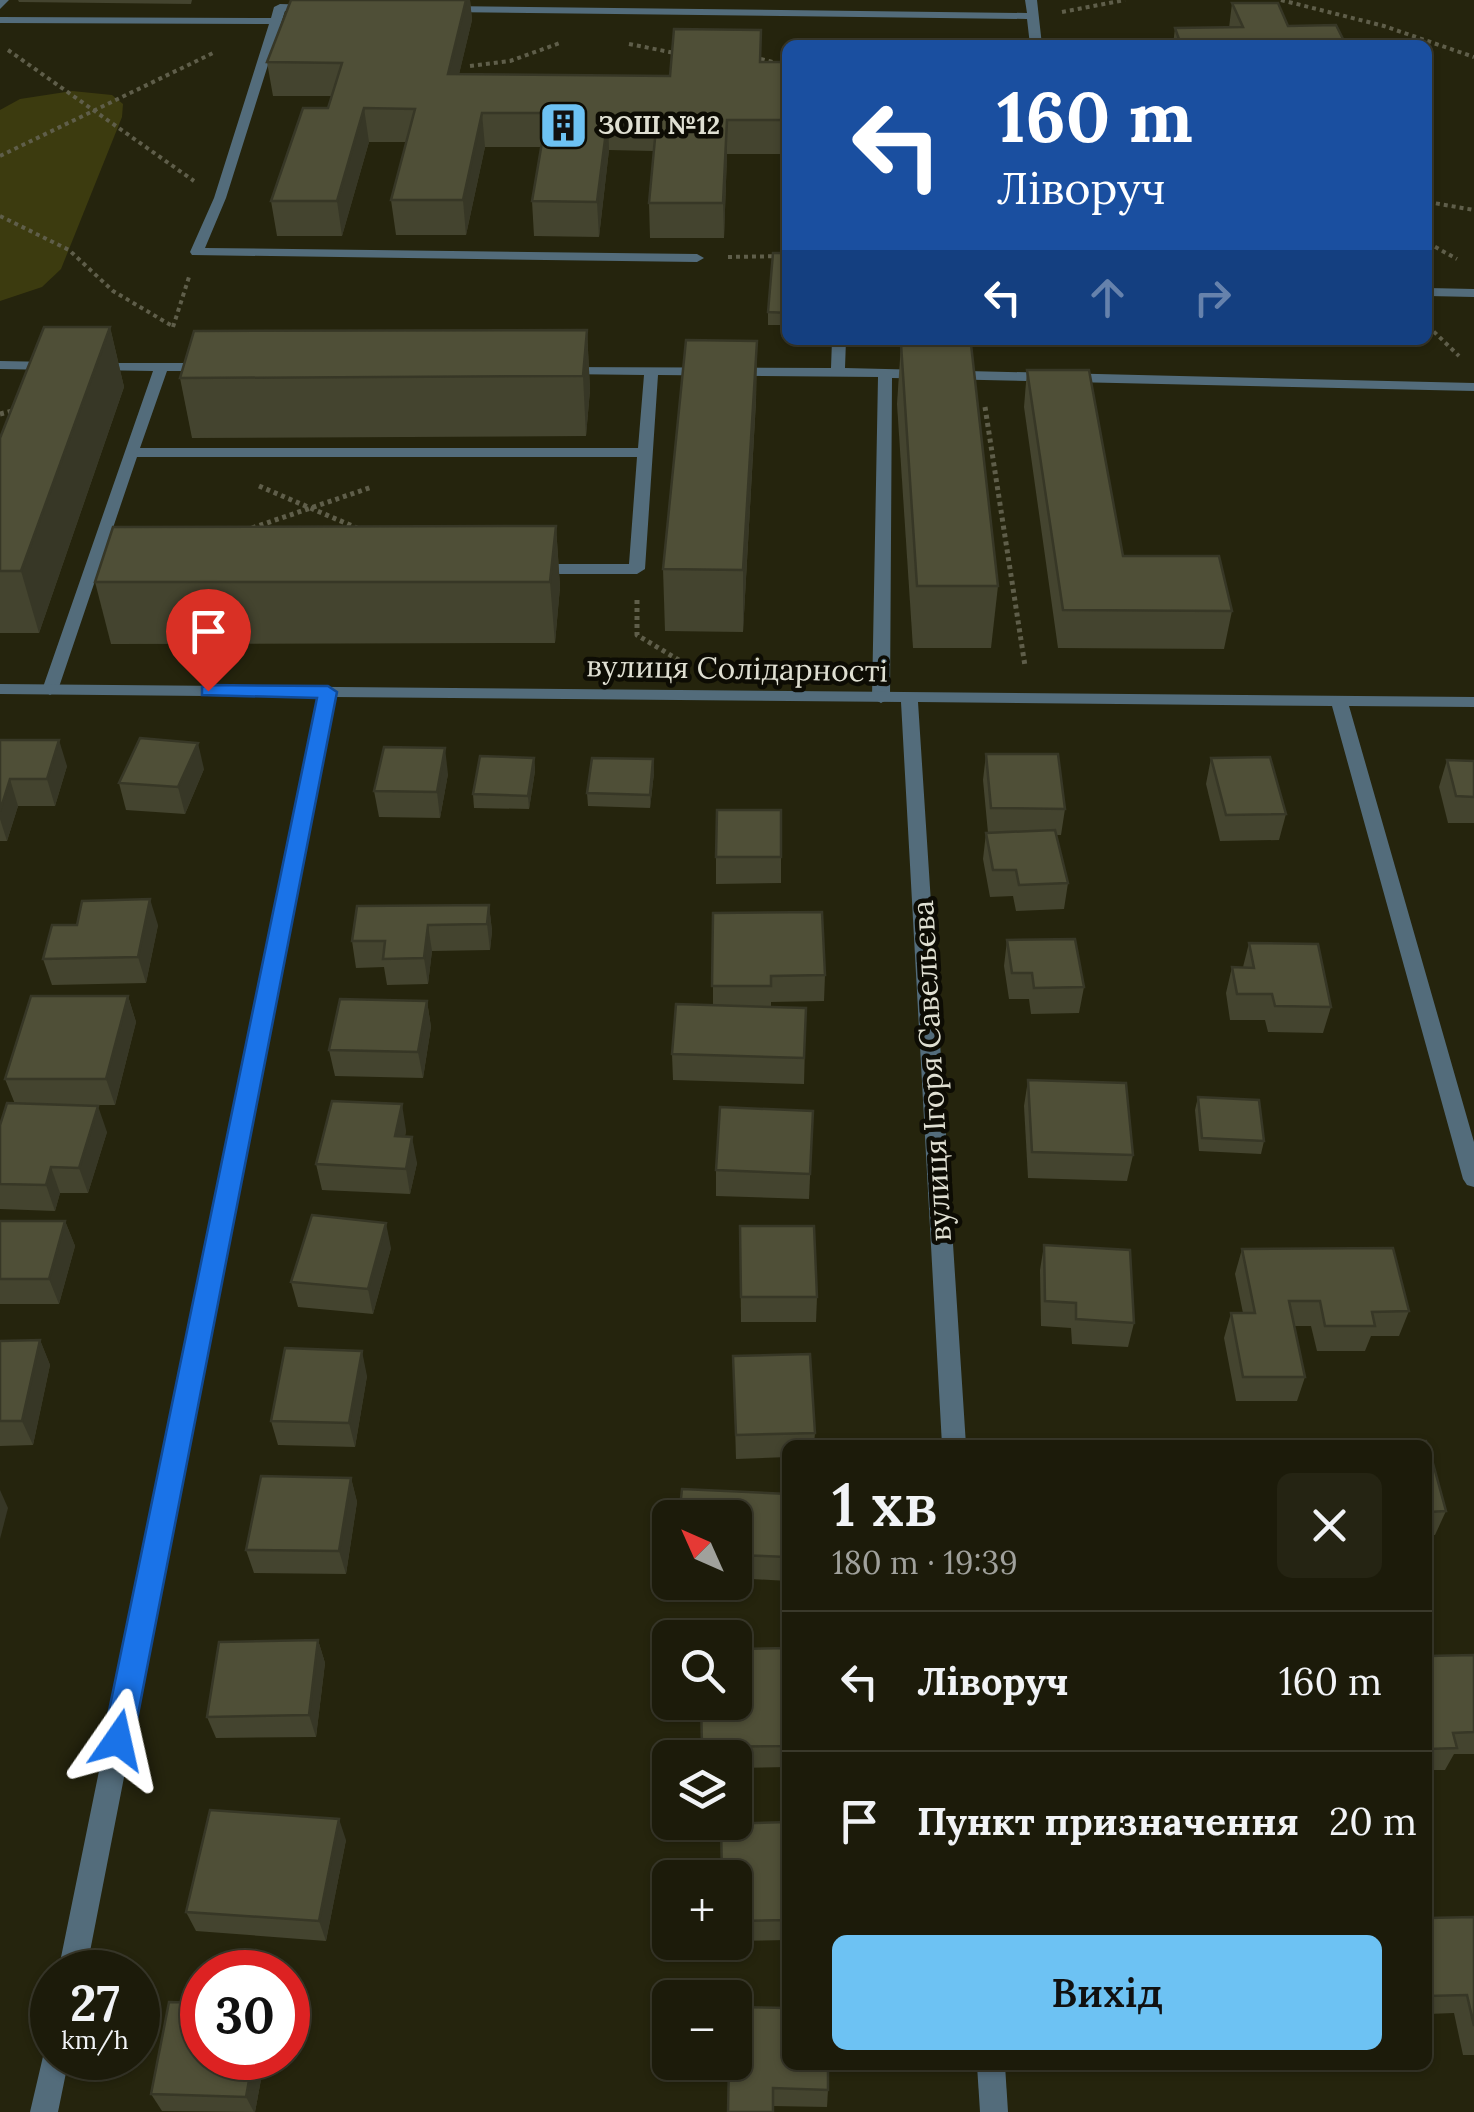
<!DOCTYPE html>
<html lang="uk">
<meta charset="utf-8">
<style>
:root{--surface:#1c1b0a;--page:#252413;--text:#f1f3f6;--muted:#a0a19c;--line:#3a392b;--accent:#6dc2f3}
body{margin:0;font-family:Lora,serif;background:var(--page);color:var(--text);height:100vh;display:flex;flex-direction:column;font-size:38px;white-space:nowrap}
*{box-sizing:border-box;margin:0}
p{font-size:32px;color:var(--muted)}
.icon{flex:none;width:55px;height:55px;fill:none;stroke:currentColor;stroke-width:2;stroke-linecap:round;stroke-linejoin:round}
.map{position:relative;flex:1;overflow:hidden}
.details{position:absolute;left:782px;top:1440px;width:650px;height:630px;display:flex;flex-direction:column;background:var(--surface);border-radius:15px;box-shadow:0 2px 8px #0004,0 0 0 2px var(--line)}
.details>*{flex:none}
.banner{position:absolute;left:782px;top:40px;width:650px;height:305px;border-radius:15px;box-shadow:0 2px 8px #0004,0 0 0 2px var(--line);background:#1a4fa0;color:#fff;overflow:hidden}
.needle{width:65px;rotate:315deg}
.tools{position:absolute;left:652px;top:1500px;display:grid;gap:20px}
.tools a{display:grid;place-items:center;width:100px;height:100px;border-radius:15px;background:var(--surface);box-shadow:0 2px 8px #0004,0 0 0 2px var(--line);font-size:50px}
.speed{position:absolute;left:30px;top:1950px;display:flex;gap:20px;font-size:50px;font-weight:700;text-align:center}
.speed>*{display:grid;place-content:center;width:130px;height:130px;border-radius:50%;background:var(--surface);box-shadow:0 2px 8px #0004,0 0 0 2px var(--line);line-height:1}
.speed small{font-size:25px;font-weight:400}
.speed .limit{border:15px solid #d22;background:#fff;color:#111}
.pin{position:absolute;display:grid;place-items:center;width:85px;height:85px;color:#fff;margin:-102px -42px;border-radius:50% 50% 50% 0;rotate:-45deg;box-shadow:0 0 10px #0007}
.pin .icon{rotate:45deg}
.me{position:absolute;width:110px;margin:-55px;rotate:11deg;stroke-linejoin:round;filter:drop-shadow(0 0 8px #0008)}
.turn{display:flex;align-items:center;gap:35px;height:210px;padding:0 50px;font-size:45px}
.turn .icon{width:130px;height:130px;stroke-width:2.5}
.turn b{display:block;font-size:70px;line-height:85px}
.lanes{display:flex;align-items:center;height:95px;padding:0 50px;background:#0003;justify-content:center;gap:50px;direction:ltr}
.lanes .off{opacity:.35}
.round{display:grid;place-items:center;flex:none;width:105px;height:105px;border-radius:15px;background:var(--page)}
.overview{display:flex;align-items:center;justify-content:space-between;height:170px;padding:0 50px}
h1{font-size:60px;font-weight:600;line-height:75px}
.cta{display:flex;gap:20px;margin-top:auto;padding:20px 50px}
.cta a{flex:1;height:115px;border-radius:15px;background:var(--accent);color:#111;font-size:40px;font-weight:600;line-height:115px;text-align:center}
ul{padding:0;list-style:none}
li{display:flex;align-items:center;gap:30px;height:140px;padding:0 50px;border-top:2px solid var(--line)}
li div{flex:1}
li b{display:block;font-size:38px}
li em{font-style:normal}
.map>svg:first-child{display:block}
.green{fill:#3c3b0f}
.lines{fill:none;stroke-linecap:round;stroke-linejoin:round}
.path-far1{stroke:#5f5e4a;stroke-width:4;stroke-dasharray:4 4;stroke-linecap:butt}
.path{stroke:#5f5e4a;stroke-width:5;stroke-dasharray:4 4;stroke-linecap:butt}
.lane{fill:#536c7b;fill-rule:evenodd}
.street{fill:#536c7b;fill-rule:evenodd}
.wall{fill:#44442f}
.shaded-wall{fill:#373726}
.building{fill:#4f4f37;stroke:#373726;stroke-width:2.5}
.route{fill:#1a73e8;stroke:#114b97;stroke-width:2.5}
.labels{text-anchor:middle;stroke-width:9;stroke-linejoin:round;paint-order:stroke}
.far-poi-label{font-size:25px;font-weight:bold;fill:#dfdfd2;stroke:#0d0c04;text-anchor:start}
.street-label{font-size:30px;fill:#dfdfd2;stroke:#0d0c04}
</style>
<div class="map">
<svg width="1474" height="2112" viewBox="0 0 1474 2112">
<rect width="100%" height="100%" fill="#25240d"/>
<polygon class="green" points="72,91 112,95 123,104 122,117 61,269 42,287 0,301 0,110 20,99"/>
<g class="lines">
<g class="path-far1">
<polyline points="1281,0 1384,26 1474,57"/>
<polyline points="1062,12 1125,0"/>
<polyline points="629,44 675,53"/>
<polyline points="8,50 194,181"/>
<polyline points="753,57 788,66"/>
<polyline points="470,66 510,61 560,43"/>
<polyline points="0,156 213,53"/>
<polyline points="1428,202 1474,210"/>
<polyline points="0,216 69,250 113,291 174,327"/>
<polyline points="1428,243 1457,259"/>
<polyline points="728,257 788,256"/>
<polyline points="1428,326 1459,356"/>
<polyline points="173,327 189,277"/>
</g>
<g class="path">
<polyline points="985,407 1025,666"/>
<polyline points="0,414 12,411"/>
<polyline points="259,486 357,528"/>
<polyline points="252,528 372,487"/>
<polyline points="637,600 637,635 682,662"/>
</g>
<g class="lane">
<polygon points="0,0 9,0 0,9"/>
<polygon points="1025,0 1037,0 1042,45 1030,45 1027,19 445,12 439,9 445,6 1027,13"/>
<polygon points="280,4 316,5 322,8 316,11 285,11 226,198 205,248 697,254 704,258 697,262 192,255 190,252 214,198 269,24 0,23 0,17 271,18 274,7"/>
<polygon points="1428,288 1474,289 1474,297 1428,296"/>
<polygon points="832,340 846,340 845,368 1474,383 1474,391 892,378 890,698 881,703 872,698 878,377 658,375 645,569 637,574 533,574 525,569 533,564 629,564 637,457 137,457 58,690 50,695 42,690 153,371 92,370 85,366 87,363 208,363 215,367 208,371 167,371 140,448 638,448 644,375 562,374 555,370 557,367 831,368"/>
<polygon points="0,361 53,362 60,366 53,370 0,369"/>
</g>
<g class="street">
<polygon points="0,684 1474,697 1474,707 1349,706 1474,1142 1474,1187 1467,1185 1463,1179 1332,706 918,702 966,1445 942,1445 901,702 335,697 86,1972 58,1972 318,697 0,694"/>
<polygon points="52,2045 52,2058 69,2058 58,2112 30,2112 45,2048"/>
<polygon points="977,2065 1005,2065 1008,2112 980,2112"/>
</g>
</g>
<g class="wall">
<polygon points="18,0 192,0 191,4 19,2"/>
<polygon points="291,0 470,0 472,20 459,74 670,76 761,62 788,62 788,154 727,154 724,238 650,238 649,203 654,151 609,150 599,237 534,236 532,201 541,147 485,147 466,235 396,235 391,200 406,142 369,142 342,236 277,236 271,201 328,108 332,96 273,96 267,62"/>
<polygon points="1232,3 1288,26 1346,45 1173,45 1175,28 1229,28"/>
<polygon points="788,253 788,325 768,325 768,312"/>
<polygon points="110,327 124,387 39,633 0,633 0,438"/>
<polygon points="587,330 590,390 586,436 192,438 180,378"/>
<polygon points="1138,340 1387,340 1386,344"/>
<polygon points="757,341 756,401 743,632 665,631 663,569"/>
<polygon points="901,344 998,586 991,648 913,648 897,404"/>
<polygon points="1027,370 1123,556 1232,611 1224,649 1058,648 1024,407"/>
<polygon points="556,526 560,587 555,643 111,644 95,582"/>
<polygon points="0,740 67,766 55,806 18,806 7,841 0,841"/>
<polygon points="986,754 1065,809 1061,835 1056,835 1068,883 1064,909 1016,911 1013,896 990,897 983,859 986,833 988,833 983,780"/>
<polygon points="534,758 535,771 529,809 474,808 473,794"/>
<polygon points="1211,758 1286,814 1279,840 1220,841 1206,784"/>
<polygon points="653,759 654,773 650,808 588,806 587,793"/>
<polygon points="1447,760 1474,761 1474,823 1448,823 1439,787"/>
<polygon points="204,769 185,814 126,810 119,783"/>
<polygon points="448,774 440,818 379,817 374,791"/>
<polygon points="716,857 781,857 781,883 716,884"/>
<polygon points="489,905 492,931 490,950 432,951 428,984 387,985 384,967 356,968 352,941"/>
<polygon points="713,913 825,975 824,1001 771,1002 771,1007 806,1008 804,1084 673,1080 672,1054 713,1005"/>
<polygon points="158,925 146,983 52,985 43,959"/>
<polygon points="1007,940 1084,987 1079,1013 1031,1014 1029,999 1009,999 1004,966"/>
<polygon points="1249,943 1331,1007 1323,1033 1268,1032 1265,1020 1230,1020 1226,993 1232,967 1243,967"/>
<polygon points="128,996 136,1022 115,1105 60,1105 107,1132 88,1193 60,1193 55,1211 0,1209 0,1125 15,1104 5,1079"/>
<polygon points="427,1001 431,1027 423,1078 335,1076 329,1050"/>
<polygon points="1028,1080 1133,1155 1127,1181 1028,1178 1024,1106"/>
<polygon points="1198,1097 1264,1141 1261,1154 1199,1151 1195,1110"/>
<polygon points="813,1111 809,1199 716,1196 716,1170"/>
<polygon points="406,1130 405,1137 417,1163 410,1194 322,1190 316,1164"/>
<polygon points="0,1221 65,1221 75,1246 59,1304 0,1304"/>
<polygon points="740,1226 817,1297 816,1322 741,1322"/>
<polygon points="1044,1245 1134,1323 1128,1347 1072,1344 1071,1328 1041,1326 1040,1270"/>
<polygon points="391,1248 373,1314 298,1307 291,1282"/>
<polygon points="1242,1249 1409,1311 1399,1336 1371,1336 1365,1351 1317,1351 1311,1326 1294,1326 1305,1377 1297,1401 1236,1401 1224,1338 1231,1313 1243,1313 1235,1274"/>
<polygon points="40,1340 50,1365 33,1445 0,1446 0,1341"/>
<polygon points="733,1356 815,1433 814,1445 788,1445 788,1457 736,1459"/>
<polygon points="367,1376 355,1447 278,1445 271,1421"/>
<polygon points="1428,1445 1446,1511 1435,1535 1428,1535"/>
<polygon points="351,1478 357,1502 346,1574 254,1573 246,1550"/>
<polygon points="788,1494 788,1581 735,1578 735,1518"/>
<polygon points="318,1640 325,1663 316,1737 216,1738 207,1717"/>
<polygon points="788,1648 788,1767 735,1768 735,1758 702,1758 701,1702 735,1702"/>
<polygon points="1474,1655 1474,1754 1454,1754 1445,1770 1428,1770 1428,1656"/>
<polygon points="788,1822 788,1940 735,1941 735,1878"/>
<polygon points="346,1840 326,1941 196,1931 186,1912"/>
<polygon points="1474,1917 1474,2055 1463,2055 1454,2013 1428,2014 1428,1918"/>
<polygon points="265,2058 255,2112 162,2111 151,2094"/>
<polygon points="729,2062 828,2090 827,2107 773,2106"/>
</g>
<g class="shaded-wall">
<polygon points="466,0 470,0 472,20 451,108 448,74"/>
<polygon points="364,108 369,142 342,236 337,201"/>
<polygon points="482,113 485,147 466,235 463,200"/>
<polygon points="608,116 609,150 599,237 597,202"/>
<polygon points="727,120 727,154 724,238 723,203"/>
<polygon points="110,327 124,387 39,633 21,571"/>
<polygon points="587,330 590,390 586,436 583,376"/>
<polygon points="757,341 756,401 743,632 743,570"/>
<polygon points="556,526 560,587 555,643 550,582"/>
<polygon points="59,740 67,766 55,806 47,779"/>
<polygon points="198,743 204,769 185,814 178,787"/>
<polygon points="445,748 448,774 440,818 437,792"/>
<polygon points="534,758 535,771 529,809 528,796"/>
<polygon points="653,759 654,773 650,808 650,795"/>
<polygon points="10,779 18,806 7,841 0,819 0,811"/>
<polygon points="150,899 158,925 146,983 138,957"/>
<polygon points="489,905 492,931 490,950 487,924"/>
<polygon points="428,925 432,951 428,984 424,958"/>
<polygon points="128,996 136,1022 115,1105 106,1079"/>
<polygon points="427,1001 431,1027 423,1078 418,1052"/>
<polygon points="402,1104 406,1130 400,1162 395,1136"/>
<polygon points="98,1106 107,1132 88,1193 79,1168"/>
<polygon points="412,1137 417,1163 410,1194 406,1169"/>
<polygon points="51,1167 60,1193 55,1211 46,1185"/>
<polygon points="65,1221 75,1246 59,1304 49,1279"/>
<polygon points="386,1223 391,1248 373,1314 368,1289"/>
<polygon points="40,1340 50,1365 33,1445 22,1421"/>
<polygon points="362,1351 367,1376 355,1447 349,1423"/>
<polygon points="351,1478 357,1502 346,1574 339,1551"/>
<polygon points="0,1490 8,1508 0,1539"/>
<polygon points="318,1640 325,1663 316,1737 309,1715"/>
<polygon points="339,1819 346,1840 326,1941 319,1921"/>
<polygon points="253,2058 265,2058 255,2112 254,2112 246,2097"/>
</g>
<g class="building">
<polygon points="291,0 466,0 448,74 670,76 674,29 761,30 760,62 788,62 788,120 727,120 723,203 649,203 657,117 608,116 597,202 532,201 547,113 482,113 463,200 391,200 415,109 364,108 337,201 271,201 303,108 328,108 342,63 267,62"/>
<polygon points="1232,3 1278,3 1288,26 1336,25 1346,45 1181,45 1175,28 1243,27"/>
<polygon points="773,253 788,253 788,313 768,312"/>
<polygon points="44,327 110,327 21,571 0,571 0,438"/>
<polygon points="587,330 583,376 180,378 194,331"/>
<polygon points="686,340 757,341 743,570 663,569"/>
<polygon points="901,344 971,344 998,586 917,586"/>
<polygon points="1027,370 1089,370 1123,556 1219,556 1232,611 1063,610"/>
<polygon points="556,526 550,582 95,582 113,527"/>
<polygon points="140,738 198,743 178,787 119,783"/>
<polygon points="0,740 59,740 47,779 10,779 0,811"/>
<polygon points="384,747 445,748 437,792 374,791"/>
<polygon points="986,754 1058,754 1065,809 991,808"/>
<polygon points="480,756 534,758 528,796 473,794"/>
<polygon points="1270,757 1286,814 1226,815 1211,758"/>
<polygon points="592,758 653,759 650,795 587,793"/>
<polygon points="1447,760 1474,761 1474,797 1456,796"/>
<polygon points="717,810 781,810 781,857 716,857"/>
<polygon points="1055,830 1068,883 1019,885 1016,870 993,870 986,833"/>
<polygon points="150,899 138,957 43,959 52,925 77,925 82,901"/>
<polygon points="489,905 487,924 428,925 424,958 383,959 385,941 352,941 357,906"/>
<polygon points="822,912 825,975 771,976 771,986 712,986 713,913"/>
<polygon points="1075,939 1084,987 1034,988 1032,973 1012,973 1007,940"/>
<polygon points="1249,943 1318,944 1331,1007 1275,1006 1272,994 1237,994 1232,967 1254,968"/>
<polygon points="31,996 128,996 106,1079 5,1079"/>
<polygon points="340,999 427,1001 418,1052 329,1050"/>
<polygon points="676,1004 806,1008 804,1058 672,1054"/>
<polygon points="1028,1080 1126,1083 1133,1155 1032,1152"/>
<polygon points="1198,1097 1259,1100 1264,1141 1202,1138"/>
<polygon points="332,1101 402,1104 395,1136 412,1137 406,1169 316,1164"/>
<polygon points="7,1103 98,1106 79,1168 51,1167 46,1185 0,1184 0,1125"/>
<polygon points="720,1107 813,1111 810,1174 716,1170"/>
<polygon points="312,1215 386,1223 368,1289 291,1282"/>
<polygon points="0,1221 65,1221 49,1279 0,1279"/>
<polygon points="740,1226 814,1226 817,1297 741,1297"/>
<polygon points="1044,1245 1130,1250 1134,1323 1076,1319 1076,1303 1045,1301"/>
<polygon points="1393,1248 1409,1311 1372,1312 1375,1326 1325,1326 1320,1301 1289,1301 1305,1377 1243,1377 1231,1313 1255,1313 1242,1249"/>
<polygon points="40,1340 22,1421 0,1421 0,1341"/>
<polygon points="285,1348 362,1351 349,1423 271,1421"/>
<polygon points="810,1354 815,1433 736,1435 733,1356"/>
<polygon points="1426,1441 1427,1445 1279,1445"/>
<polygon points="1428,1445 1446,1511 1428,1512"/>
<polygon points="261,1476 351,1478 339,1551 246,1550"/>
<polygon points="682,1489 788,1494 788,1557 735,1555 735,1518 679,1518"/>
<polygon points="318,1640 309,1715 207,1717 219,1642"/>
<polygon points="788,1648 788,1746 702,1747 701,1702 735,1702 735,1649"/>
<polygon points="1474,1655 1474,1732 1453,1733 1457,1748 1428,1749 1428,1656"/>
<polygon points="210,1810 339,1819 319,1921 186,1912"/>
<polygon points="788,1822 788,1920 735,1921 735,1878 722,1878 721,1824"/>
<polygon points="1474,1917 1474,2026 1467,1995 1428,1996 1428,1918"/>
<polygon points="169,2002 202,2003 202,2058 253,2058 246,2097 151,2094"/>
<polygon points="735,2007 788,2008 788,2065 828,2065 828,2090 773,2088 773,2112 728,2112 729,2062 735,2062"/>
</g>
<polygon class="route" points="208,685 328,686 337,692 133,1740 128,1750 118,1754 108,1750 103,1740 317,698 202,695 202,687"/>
<defs>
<symbol id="building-square" viewBox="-11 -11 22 22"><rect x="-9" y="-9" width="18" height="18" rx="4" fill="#6dc2f3" stroke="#0d0c04"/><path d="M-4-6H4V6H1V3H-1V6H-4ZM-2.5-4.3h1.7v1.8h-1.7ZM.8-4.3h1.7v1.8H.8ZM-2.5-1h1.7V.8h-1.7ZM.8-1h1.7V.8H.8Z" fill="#111"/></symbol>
</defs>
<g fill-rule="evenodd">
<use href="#building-square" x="536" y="98" width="55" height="55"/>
</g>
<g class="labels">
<g class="far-poi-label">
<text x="598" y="134">ЗОШ №12</text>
</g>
<g class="street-label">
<text transform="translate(737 669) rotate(1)" y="10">вулиця Солідарності</text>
<text transform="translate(932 1071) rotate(-93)" y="10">вулиця Ігоря Савельєва</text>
</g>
</g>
</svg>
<div class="tools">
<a><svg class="needle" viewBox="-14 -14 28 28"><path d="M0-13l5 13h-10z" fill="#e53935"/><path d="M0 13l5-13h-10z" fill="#a0a19c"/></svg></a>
<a><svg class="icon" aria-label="search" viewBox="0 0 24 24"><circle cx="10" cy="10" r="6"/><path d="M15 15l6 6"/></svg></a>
<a><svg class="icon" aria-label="layers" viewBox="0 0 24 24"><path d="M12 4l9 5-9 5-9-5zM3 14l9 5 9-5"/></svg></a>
<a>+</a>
<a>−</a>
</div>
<div class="speed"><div>27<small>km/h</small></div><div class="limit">30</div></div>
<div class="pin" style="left:208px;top:691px;background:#d93025"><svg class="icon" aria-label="arrive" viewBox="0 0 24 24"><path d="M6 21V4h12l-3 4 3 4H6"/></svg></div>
<svg class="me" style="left:118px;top:1740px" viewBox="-20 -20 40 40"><path d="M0-17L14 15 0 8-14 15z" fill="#1a73e8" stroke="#fff" stroke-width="4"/></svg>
<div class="banner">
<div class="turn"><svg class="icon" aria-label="left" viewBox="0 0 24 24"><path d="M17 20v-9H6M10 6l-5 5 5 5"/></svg><div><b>160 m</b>Ліворуч</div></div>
<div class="lanes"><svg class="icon" aria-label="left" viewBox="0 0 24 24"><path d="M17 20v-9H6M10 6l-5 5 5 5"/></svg><svg class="icon off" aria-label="ahead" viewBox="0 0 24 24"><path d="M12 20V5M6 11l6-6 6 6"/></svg><svg class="icon off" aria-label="right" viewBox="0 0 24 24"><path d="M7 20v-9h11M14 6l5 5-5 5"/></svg></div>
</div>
<section class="details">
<div class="overview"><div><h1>1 хв</h1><p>180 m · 19:39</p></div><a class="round"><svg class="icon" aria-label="close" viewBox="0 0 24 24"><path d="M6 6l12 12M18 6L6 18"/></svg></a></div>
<ul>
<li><svg class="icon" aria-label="left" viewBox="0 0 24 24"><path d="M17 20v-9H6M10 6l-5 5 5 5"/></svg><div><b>Ліворуч</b></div><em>160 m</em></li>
<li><svg class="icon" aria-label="arrive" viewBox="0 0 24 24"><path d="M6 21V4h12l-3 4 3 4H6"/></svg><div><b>Пункт призначення</b></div><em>20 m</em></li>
</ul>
<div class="cta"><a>Вихід</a></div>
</section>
</div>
